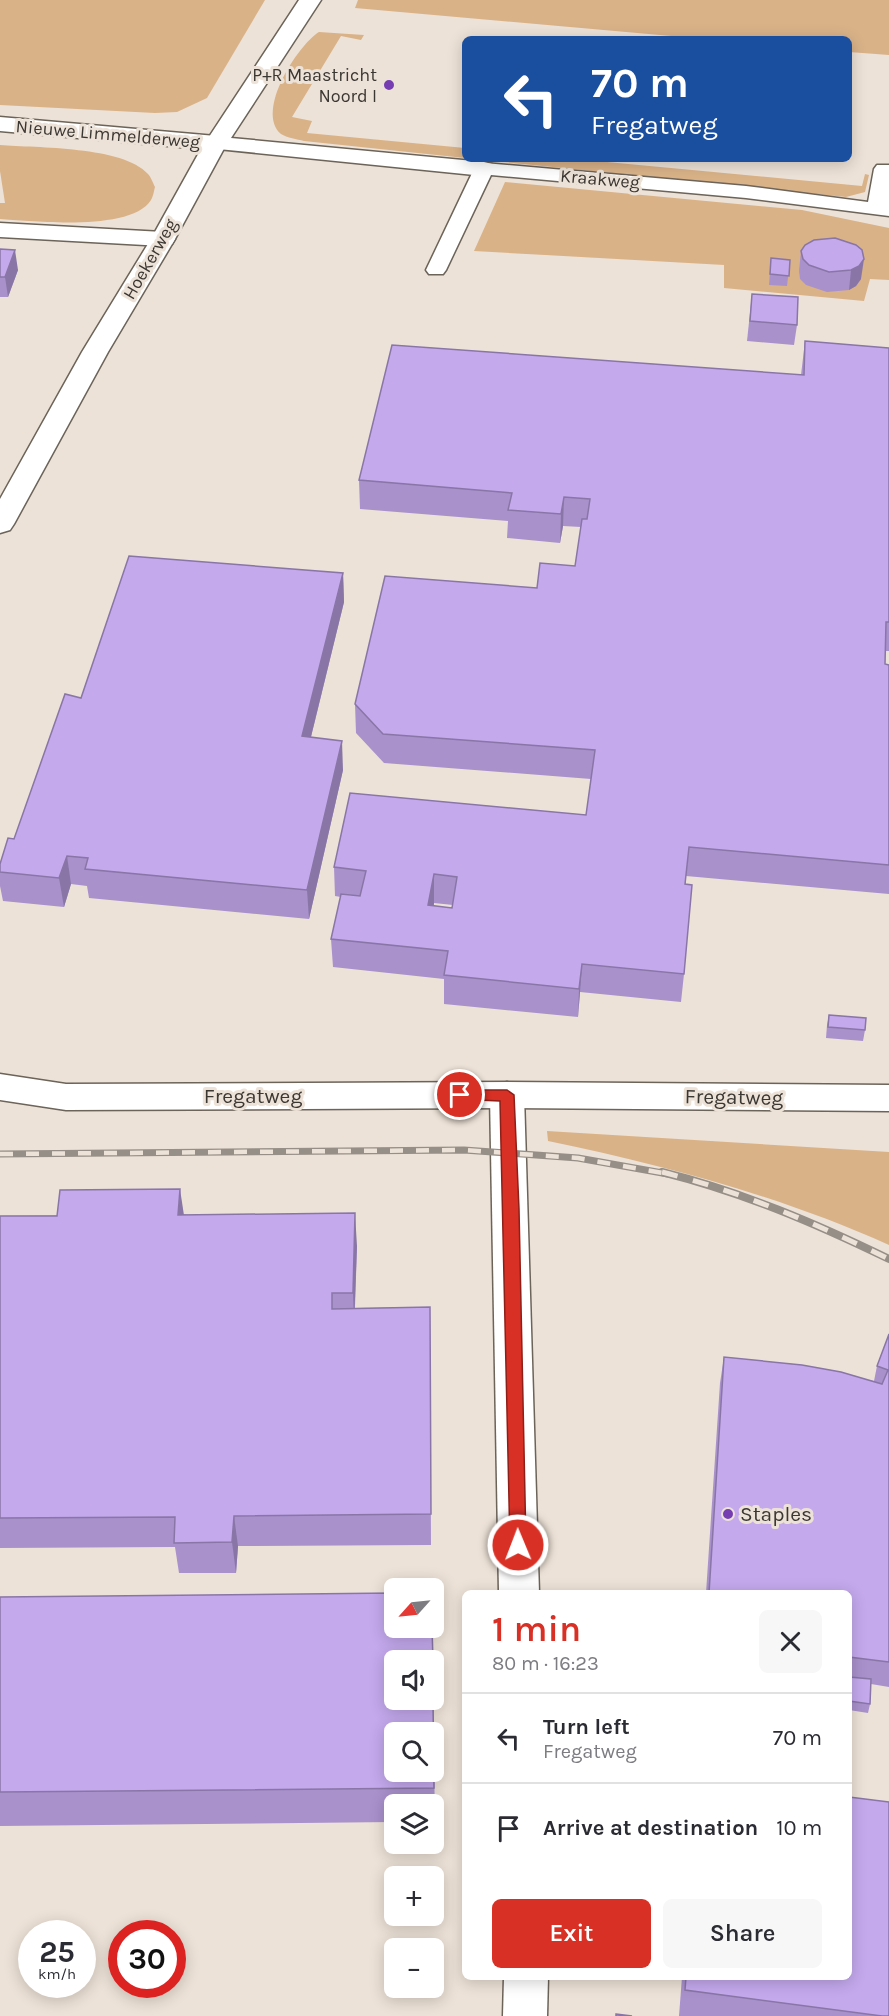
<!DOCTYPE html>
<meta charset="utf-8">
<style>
:root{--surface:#fff;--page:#f7f7f7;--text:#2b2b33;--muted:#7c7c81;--line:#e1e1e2;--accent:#d93025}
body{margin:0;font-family:Karla,sans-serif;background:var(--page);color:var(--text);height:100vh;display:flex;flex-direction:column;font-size:22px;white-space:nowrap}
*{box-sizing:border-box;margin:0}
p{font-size:20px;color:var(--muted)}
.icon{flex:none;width:33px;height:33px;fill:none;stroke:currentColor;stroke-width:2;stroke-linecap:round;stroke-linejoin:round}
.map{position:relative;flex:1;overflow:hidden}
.sheet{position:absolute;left:462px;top:1590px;width:390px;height:390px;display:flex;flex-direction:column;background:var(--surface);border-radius:9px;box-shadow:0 3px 15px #0003}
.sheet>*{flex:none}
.top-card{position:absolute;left:462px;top:36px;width:390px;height:126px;border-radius:9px;box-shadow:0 3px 15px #0003;background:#1a4fa0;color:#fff;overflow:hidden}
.needle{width:39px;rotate:243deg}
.controls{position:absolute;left:384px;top:1578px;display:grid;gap:12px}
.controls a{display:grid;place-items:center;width:60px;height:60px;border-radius:9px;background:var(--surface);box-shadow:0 3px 15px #0003;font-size:30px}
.speed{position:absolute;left:18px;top:1920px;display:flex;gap:12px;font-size:30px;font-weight:700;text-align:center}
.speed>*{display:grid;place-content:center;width:78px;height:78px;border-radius:50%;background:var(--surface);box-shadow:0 3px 15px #0003;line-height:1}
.speed small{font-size:15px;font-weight:400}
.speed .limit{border:9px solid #d22;background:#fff;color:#111}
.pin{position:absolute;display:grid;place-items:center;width:51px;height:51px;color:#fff;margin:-26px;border:3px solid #fff;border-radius:50%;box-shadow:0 2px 6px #0007}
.me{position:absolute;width:66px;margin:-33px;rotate:359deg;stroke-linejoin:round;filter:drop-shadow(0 0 4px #0008)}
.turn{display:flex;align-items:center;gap:21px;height:126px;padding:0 30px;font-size:27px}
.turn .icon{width:78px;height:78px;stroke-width:2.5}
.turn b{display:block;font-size:42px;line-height:51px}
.round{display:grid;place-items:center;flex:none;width:63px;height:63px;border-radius:9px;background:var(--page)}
.headline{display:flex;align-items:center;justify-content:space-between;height:102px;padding:0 30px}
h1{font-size:36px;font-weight:600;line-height:45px;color:var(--accent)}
.cta{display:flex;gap:12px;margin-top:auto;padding:12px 30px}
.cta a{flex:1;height:69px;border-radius:9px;background:var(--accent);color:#fff;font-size:24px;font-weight:600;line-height:69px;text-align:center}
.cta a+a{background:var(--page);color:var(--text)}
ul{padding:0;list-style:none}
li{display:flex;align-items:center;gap:18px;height:90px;padding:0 30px;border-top:2px solid var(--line)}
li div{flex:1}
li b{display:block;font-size:22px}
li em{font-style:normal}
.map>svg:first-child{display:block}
.green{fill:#d9b288}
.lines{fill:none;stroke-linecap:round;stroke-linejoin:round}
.service-casing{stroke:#6c6359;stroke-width:3}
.minor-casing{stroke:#6c6359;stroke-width:3}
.tertiary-casing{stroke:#6c6359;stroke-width:3}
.service{fill:#fff;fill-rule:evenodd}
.minor{fill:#fff;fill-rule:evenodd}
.tertiary{fill:#fff;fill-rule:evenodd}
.rail-far1-casing{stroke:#968f87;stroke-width:7}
.rail-casing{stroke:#968f87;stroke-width:8}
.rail-far1{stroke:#ede2d7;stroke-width:4.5;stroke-dasharray:13;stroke-linecap:butt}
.rail{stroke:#ede2d7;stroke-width:5;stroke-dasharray:16;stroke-linecap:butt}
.wall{fill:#a991cc;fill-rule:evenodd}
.shaded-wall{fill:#8976a6}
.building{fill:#c4a9ed;stroke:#8976a6;stroke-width:1.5;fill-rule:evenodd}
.route{fill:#d93025;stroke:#8d1f18;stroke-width:1.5}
.poi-dot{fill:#763db3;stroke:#ede2d7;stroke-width:2}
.labels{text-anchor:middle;stroke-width:6;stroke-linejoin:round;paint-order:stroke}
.far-poi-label{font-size:18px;fill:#3b3733;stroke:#ede2d7;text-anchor:end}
.far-street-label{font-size:18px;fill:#3b3733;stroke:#ede2d7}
.street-label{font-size:21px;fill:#3b3733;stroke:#ede2d7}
.poi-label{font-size:21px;fill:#3b3733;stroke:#ede2d7;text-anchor:start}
</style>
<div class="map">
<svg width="889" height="2016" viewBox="0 0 889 2016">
<rect width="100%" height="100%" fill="#ede2d7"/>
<g class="green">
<polygon points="0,0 265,0 207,98 177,112 155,113 0,105"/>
<polygon points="358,0 889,0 889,55 849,52 849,39 705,39 355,8"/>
<path d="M319 32 364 35 361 40 341 36 292 117 312 121 307 133 465 148V158L304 141C297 139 287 138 281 134 255 111 298 45 319 32Z"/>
<path d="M0 145C37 148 123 146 148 174 151 177 153 183 155 187 154 191 153 197 151 200 131 232 33 221 0 219V203H5L0 171Z"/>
<polygon points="475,159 575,159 862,186 865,174 869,175 865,192 846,197"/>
<polygon points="505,182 802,210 889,228 889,280 870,279 864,301 724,288 724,265 474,251"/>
<path d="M547 1131 889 1152V1245C780 1196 664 1165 548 1141Z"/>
</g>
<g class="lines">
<defs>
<polygon id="service" points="484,163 746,186 868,202 874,169 877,165 889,165 889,216 746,198 491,175 446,270 443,274 429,274 426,270 474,169 477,165"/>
<g id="minor">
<polygon points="299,0 321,0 231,138 484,162 492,164 496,169 492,174 484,176 208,148 205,143"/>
<polygon points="0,223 163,232 172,234 175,239 172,244 163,246 0,237"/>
<polygon points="507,1082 519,1086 524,1095 539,1593 499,1593 490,1095 495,1086"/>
<polygon points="504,1977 548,1977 547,2016 503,2016"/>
</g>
<g id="tertiary">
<polygon points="0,117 216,136 224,138 227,143 175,239 108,352 14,524 10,530 0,533 0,499 82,352 151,239 201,149 0,131"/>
<polygon points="0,1074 66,1084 507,1082 889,1085 889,1111 507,1108 66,1110 0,1100"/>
</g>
</defs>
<use href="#service" class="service-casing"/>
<use href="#minor" class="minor-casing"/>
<use href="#tertiary" class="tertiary-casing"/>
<use href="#service" class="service"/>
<use href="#minor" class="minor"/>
<use href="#tertiary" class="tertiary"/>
<defs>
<polyline id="rail-far1" points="0,1154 464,1150 578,1158 668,1174"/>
<path id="rail" d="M662 1172C742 1192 815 1223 889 1259"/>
</defs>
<use href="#rail-far1" class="rail-far1-casing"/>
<use href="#rail" class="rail-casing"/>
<use href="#rail-far1" class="rail-far1"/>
<use href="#rail" class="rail"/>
</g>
<g class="wall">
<polygon points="835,238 861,279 856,286 849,290 827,292 806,285 800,279 799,271 801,251"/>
<polygon points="0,249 18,270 8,297 0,297"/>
<polygon points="771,258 790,260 787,286 769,285"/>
<polygon points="752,294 797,325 794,345 747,341"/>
<path d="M805 341 889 348V651H885V664L889 665V894L686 876 684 974 681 1002 580 992 578 1017 444 1004V979L333 967 331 939 341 897 335 896 334 867 586 815 591 779 384 763 356 733 355 704 537 588 575 566 581 527 563 526 560 543 507 538 508 521 360 509 359 480 801 375ZM434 903 453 905 452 908 434 906Z"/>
<polygon points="343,573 344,602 311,737 343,770 309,919 89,898 87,886 71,884 64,907 3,901 0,886 0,864 14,839 81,698"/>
<polygon points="829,1015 865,1030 863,1041 826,1038 827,1025"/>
<polygon points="183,1214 357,1246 355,1308 430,1307 431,1545 238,1546 236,1573 179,1573 175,1547 0,1548 0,1216"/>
<polygon points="889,1334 889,1687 871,1684 870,1704 868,1713 849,1710 849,1593 706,1593 720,1383 724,1357 874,1381 877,1366"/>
<polygon points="0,1597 433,1700 435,1821 434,1821 434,1804 394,1804 394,1822 0,1826"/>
<polygon points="682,1977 849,1977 889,2016 679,2016"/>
</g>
<g class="shaded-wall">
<polygon points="15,250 18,270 8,297 5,277"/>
<polygon points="864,259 861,279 856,286 849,290 851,270"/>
<polygon points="564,497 563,526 560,543 561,514"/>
<polygon points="343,573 344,602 304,765 302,736"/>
<polygon points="342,741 343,770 309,919 307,890"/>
<polygon points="67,856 71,884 64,907 59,878"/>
<polygon points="434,874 434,903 428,934 428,905"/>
<polygon points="582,964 580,992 578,1017 579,989"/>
<polygon points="180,1189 185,1222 178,1215"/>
<polygon points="355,1213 357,1246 354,1325 353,1293"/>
<polygon points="234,1516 238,1546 236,1573 232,1542"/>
</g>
<g class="building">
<polygon points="835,238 856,245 862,250 864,259 859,266 851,270 829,272 809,265 803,259 801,251 805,245 814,240"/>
<polygon points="0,249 15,250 5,277 0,277"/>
<polygon points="771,258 790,260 789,276 770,274"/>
<polygon points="752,294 798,297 797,325 750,321"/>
<path d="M805 341 889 348V622H886L885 664 889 665V865L689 847 685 884 692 885 684 974 582 964 579 989 444 975 448 951 331 939 341 894 360 896 366 871 334 867 350 793 586 815 595 750 383 734 355 704 385 576 537 588 540 563 575 566 582 519H587L590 499 564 497 561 514 508 510 512 493 359 480 392 345 804 375ZM434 874 457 877 452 908 428 905Z"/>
<polygon points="129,556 343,573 302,736 342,741 307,890 85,869 88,858 67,856 59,878 0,872 0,864 8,838 14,839 65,694 81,698"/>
<polygon points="829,1015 866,1018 865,1030 828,1027"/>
<polygon points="180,1189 178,1215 355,1213 353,1293 332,1293 332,1309 430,1307 431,1514 234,1516 232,1542 174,1543 175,1517 0,1518 0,1216 57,1216 60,1190"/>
<polygon points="889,1334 889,1662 849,1657 849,1593 709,1593 724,1357 802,1365 841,1372 882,1384 888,1370 877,1366"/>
<path d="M394 1593V1628H432L433 1660H394V1700H433L434 1788 0 1792V1597ZM394 1732H434V1772H394Z"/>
<polygon points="849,1677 871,1679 870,1704 849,1701"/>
<polygon points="849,1797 889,1802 889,2016 882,2016 685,1990 686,1977 849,1977"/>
<polygon points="616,2014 632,2016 616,2016"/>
</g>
<polygon class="route" points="460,1090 507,1090 514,1095 519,1209 526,1545 523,1550 518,1552 512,1550 510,1545 500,1101 455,1099 453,1095 455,1092"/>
<g class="poi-dot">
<circle cx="389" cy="85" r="6"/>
<circle cx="728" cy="1514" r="6"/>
</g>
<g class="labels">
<g class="far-poi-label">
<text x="377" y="81">P+R Maastricht<tspan x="377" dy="21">Noord I</tspan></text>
</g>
<g class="far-street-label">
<text transform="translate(108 134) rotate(5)" y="6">Nieuwe Limmelderweg</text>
<text transform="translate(600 179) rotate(5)" y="6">Kraakweg</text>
<text transform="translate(150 259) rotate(-60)" y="6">Hoekerweg</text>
</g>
<g class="street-label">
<text x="253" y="1103">Fregatweg</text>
<text transform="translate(734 1097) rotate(1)" y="7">Fregatweg</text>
</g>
<g class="poi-label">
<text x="740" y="1521">Staples</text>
</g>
</g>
</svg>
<div class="controls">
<a><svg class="needle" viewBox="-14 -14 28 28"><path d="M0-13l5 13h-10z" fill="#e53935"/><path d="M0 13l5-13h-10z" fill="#7c7c81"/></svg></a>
<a><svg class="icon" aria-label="sound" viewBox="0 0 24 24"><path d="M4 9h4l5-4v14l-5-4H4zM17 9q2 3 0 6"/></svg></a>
<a><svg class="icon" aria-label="search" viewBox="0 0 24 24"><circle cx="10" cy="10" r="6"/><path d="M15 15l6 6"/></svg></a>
<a><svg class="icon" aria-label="layers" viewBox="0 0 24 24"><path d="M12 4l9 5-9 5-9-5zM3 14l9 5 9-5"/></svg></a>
<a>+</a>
<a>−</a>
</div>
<div class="speed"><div>25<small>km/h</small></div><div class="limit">30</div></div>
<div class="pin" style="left:460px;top:1095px;background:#d93025"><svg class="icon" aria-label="arrive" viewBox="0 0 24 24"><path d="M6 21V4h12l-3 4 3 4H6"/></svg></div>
<svg class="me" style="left:518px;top:1545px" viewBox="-20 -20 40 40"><circle r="17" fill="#d93025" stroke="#fff" stroke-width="3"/><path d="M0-11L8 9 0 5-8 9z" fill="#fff"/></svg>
<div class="top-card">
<div class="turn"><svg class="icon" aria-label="left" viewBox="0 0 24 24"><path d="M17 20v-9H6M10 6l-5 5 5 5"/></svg><div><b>70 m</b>Fregatweg</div></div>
</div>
<section class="sheet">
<div class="headline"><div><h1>1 min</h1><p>80 m · 16:23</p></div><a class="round"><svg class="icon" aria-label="close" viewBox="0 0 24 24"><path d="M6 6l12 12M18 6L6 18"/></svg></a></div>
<ul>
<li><svg class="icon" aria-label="left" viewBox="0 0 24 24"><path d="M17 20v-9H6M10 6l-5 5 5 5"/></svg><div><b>Turn left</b><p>Fregatweg</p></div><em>70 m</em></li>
<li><svg class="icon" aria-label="arrive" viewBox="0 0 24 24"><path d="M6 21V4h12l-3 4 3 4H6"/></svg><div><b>Arrive at destination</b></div><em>10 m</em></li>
</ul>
<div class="cta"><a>Exit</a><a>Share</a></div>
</section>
</div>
